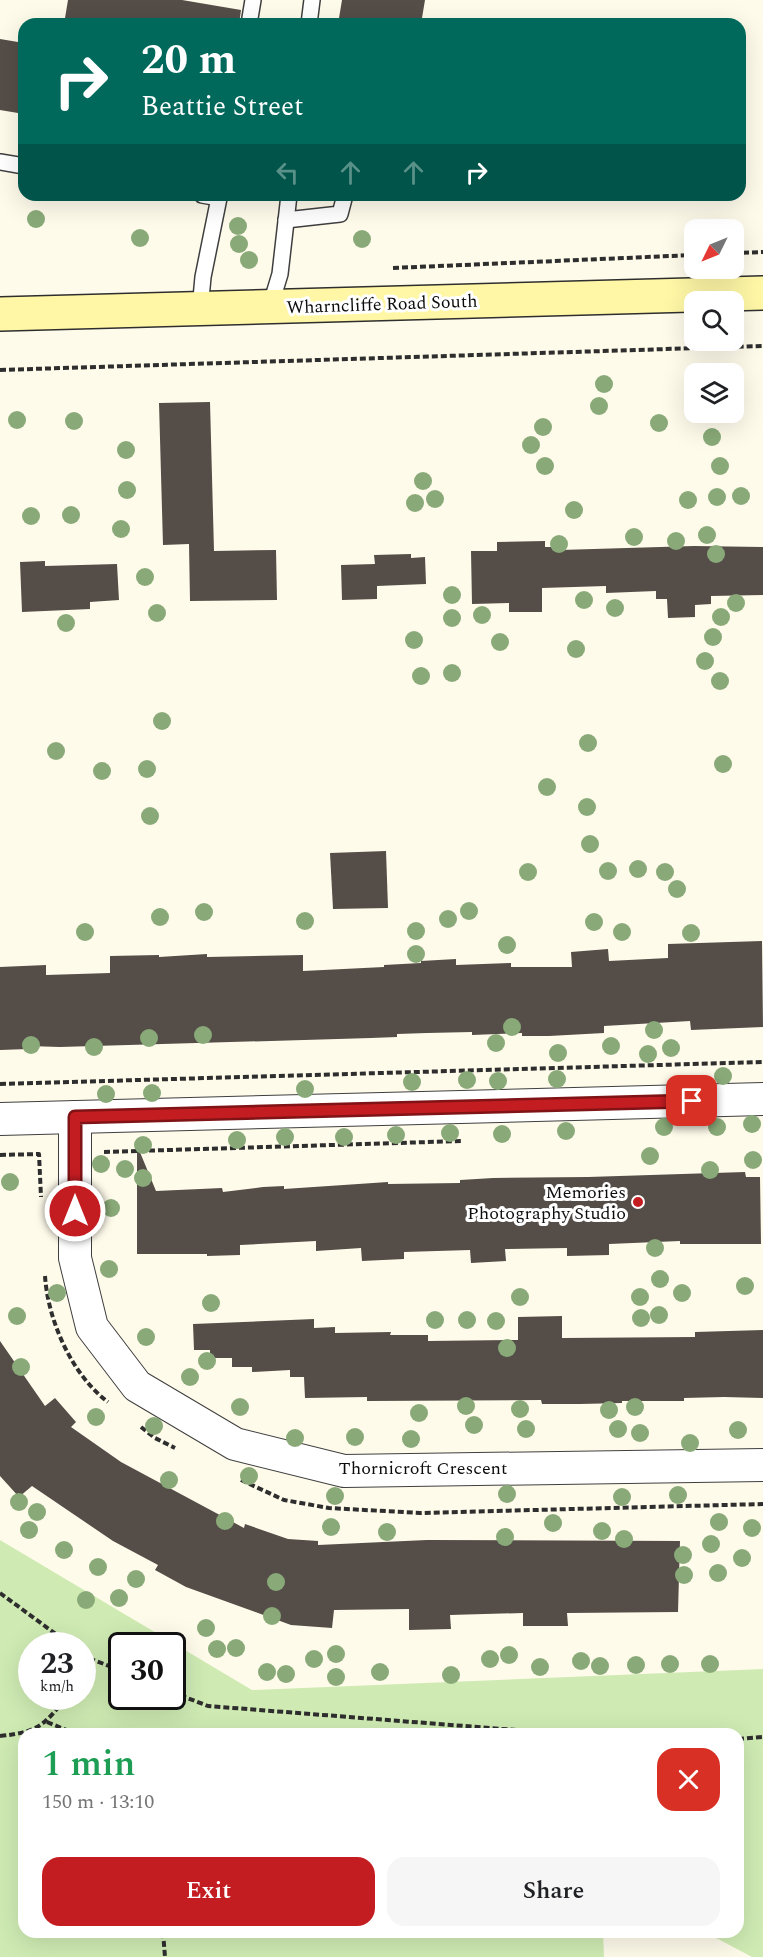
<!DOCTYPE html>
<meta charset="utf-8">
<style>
:root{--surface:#fff;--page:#f6f6f6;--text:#202124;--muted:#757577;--accent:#c31d22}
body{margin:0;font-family:Spectral,serif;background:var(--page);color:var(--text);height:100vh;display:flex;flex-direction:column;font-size:22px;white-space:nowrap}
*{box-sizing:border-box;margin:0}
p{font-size:20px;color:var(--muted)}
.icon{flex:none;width:33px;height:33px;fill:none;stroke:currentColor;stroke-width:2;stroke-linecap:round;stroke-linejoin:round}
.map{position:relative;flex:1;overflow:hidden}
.panel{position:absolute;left:18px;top:1728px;width:726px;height:210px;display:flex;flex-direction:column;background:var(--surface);border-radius:18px;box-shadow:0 6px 24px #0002}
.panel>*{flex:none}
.hud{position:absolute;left:18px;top:18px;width:728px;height:183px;border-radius:18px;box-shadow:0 6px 24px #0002;background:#00695c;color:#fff;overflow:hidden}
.needle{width:39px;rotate:227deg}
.controls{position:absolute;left:684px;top:219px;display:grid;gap:12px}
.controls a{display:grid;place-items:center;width:60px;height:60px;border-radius:12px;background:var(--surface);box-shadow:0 6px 24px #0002;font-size:30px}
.speed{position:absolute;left:18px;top:1632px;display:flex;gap:12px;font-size:30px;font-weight:700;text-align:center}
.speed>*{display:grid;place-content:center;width:78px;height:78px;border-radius:50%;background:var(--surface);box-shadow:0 6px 24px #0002;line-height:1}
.speed small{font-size:15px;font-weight:400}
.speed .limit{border:3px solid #111;border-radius:9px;background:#fff;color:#111}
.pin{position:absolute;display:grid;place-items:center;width:51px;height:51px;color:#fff;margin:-26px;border-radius:12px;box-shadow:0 3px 9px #0006}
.me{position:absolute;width:66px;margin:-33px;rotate:0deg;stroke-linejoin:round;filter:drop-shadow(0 0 4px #0008)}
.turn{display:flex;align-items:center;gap:21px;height:126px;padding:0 24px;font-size:27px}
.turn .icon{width:78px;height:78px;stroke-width:2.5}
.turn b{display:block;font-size:42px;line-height:51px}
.lanes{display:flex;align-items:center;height:57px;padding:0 24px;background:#0003;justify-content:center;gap:30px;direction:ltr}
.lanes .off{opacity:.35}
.round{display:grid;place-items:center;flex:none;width:63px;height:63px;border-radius:18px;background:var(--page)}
.summary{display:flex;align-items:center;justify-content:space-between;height:102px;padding:0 24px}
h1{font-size:36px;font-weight:600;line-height:45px;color:#1e9e55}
.action{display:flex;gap:12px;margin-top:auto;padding:12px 24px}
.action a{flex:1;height:69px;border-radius:18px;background:var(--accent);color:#fff;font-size:24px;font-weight:600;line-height:69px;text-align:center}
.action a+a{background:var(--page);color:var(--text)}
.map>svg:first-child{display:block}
.green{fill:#cfebb3;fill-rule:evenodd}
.building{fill:#554d48}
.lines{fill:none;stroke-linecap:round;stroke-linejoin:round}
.service-casing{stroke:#3f3f3f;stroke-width:18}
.minor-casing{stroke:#3f3f3f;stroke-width:34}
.secondary-casing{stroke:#2e2e2e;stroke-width:36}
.path{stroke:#2e2e2e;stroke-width:4;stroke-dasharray:6 3;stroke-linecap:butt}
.service{stroke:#fff;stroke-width:15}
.minor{stroke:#fff;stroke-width:32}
.secondary{stroke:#fff7a6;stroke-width:33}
.tree{fill:#89aa78}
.route-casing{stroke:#7f1316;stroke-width:15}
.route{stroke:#c31d22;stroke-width:10}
.poi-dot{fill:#c31d22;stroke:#fff;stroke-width:2}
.labels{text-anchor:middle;stroke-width:6;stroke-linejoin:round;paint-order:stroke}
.street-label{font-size:18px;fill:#0c0c0c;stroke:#fff}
.poi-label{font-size:18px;fill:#0c0c0c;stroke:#fff;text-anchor:end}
</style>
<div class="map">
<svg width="763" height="1957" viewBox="0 0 763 1957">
<rect width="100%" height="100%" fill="#fffbeb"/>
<path class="green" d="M0 1540 252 1690 763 1669V1957H752L705 1932H738V1734H24V1932H603L604 1957H0ZM32 1646H82V1696H32ZM122 1646H172V1696H122Z"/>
<g class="building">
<polygon points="68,0 182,0 241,10 239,24 64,24"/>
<polygon points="342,0 425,0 421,24 338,24"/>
<polygon points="0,39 24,43 24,114 0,110"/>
<polygon points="210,402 214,551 276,550 277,600 190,601 189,544 163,545 159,403"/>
<polygon points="545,541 545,547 560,547 560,550 694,546 763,547 763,595 711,596 711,604 695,605 695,617 668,618 667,599 656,599 656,591 606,593 606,586 542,588 542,612 509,612 509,603 472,604 471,551 497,551 497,542"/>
<polygon points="411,554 411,558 425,557 426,584 377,586 377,599 342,600 341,565 375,564 374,555"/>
<polygon points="45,561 45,566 117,564 119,600 90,602 90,609 22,612 20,562"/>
<polygon points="386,851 388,908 333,909 330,853"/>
<polygon points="762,941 763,1027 691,1030 690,1021 604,1026 604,1033 549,1036 522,1036 522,1033 472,1035 472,1032 427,1033 397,1034 397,1037 371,1038 60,1047 28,1046 28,1049 0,1050 0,967 46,965 46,975 110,973 110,956 159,955 159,957 207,954 207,957 303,955 303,971 384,967 384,965 421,963 421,961 456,959 456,965 511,963 511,967 572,967 571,952 608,949 609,961 668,958 668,944"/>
<polygon points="137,1145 156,1191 222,1188 223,1192 263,1187 284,1186 284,1189 388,1182 388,1184 460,1183 460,1180 493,1178 588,1177 745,1172 746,1177 760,1177 761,1244 680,1244 680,1241 609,1244 609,1255 567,1256 567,1248 505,1249 506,1261 471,1263 470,1250 404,1252 404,1259 362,1261 361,1248 316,1251 316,1241 240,1245 240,1255 207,1256 207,1254 137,1254"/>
<polygon points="562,1316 562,1338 695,1337 695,1332 763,1330 763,1398 724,1397 684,1398 684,1401 622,1401 622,1403 580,1404 542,1404 541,1400 367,1401 367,1397 305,1398 304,1377 290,1377 290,1370 252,1372 252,1367 232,1367 232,1358 210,1358 210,1350 194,1350 193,1324 314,1319 314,1328 335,1327 335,1333 391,1332 390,1335 428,1335 428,1341 518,1340 518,1317"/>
<polygon points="0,1341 45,1406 55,1398 76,1422 71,1427 121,1462 244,1528 245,1524 288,1539 318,1541 318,1545 427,1540 680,1541 678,1612 567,1613 568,1626 523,1626 523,1613 450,1615 451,1629 409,1630 409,1609 334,1610 332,1628 291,1625 186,1587 155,1570 158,1565 113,1541 32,1486 19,1497 0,1476"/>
</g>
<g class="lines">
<defs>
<g id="service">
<polyline points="249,24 253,0"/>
<polyline points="309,24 312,0"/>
<polyline points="0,162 24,166"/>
<polyline points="286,220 340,214 345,195"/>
<polyline points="270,307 280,274 289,195"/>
<polyline points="200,309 203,277 219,198 202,195"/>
</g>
<g id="minor">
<polyline points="75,1117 75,1258 92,1327 137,1386 235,1444 344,1471 763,1465"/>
<polyline points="0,1119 763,1099"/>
</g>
<polyline id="secondary" points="0,314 763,293"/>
</defs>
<use href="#service" class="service-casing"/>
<use href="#minor" class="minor-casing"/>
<use href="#secondary" class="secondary-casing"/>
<g class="path">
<polyline points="734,253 763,252"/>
<polyline points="393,268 694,255"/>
<polyline points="0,370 763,346"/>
<polyline points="0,1084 763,1062"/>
<polyline points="104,1152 462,1141"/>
<polyline points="0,1155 39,1154 41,1197"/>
<path d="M45 1276C48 1321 72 1375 108 1402"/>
<polyline points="141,1427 155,1438 175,1448"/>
<polyline points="241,1480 284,1500 329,1508 420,1513 763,1504"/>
<polyline points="0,1593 72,1646"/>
<polyline points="82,1653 91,1659 122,1671"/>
<polyline points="82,1674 91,1660"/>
<polyline points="172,1692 208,1706 567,1734"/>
<polyline points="47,1722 76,1734"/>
<path d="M0 1736C38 1732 44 1726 67 1696"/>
<polyline points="738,1739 763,1737"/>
<polyline points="163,1932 165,1957"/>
</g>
<use href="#service" class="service"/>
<use href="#minor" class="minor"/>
<use href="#secondary" class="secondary"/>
</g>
<g class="tree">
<circle cx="36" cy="219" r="9"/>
<circle cx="238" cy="226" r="9"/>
<circle cx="140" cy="238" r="9"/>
<circle cx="362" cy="239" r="9"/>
<circle cx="239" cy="244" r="9"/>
<circle cx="249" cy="260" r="9"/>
<circle cx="604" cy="384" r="9"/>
<circle cx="599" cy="406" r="9"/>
<circle cx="17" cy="420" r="9"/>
<circle cx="74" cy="421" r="9"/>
<circle cx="659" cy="423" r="9"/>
<circle cx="543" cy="427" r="9"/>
<circle cx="712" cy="437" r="9"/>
<circle cx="531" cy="445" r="9"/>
<circle cx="126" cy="450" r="9"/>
<circle cx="545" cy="466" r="9"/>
<circle cx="720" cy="466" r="9"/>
<circle cx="423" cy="481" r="9"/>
<circle cx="127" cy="490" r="9"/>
<circle cx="741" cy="496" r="9"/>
<circle cx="717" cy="497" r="9"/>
<circle cx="435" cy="499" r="9"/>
<circle cx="688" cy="500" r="9"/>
<circle cx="415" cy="503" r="9"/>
<circle cx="574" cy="510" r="9"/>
<circle cx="71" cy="515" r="9"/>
<circle cx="31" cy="516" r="9"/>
<circle cx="121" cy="529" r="9"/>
<circle cx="707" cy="535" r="9"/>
<circle cx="634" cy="537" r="9"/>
<circle cx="676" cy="541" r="9"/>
<circle cx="559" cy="544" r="9"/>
<circle cx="716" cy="554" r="9"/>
<circle cx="145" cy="577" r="9"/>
<circle cx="452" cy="595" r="9"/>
<circle cx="584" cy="600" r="9"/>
<circle cx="736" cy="603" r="9"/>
<circle cx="615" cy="608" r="9"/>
<circle cx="157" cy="613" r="9"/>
<circle cx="482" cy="615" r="9"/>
<circle cx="721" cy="617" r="9"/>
<circle cx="452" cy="618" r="9"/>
<circle cx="66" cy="623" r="9"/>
<circle cx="713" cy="637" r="9"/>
<circle cx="414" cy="640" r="9"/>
<circle cx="500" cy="642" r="9"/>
<circle cx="576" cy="649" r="9"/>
<circle cx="705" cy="661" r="9"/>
<circle cx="452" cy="673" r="9"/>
<circle cx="421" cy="676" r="9"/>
<circle cx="720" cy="681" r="9"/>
<circle cx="162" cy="721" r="9"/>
<circle cx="588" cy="743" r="9"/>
<circle cx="56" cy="751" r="9"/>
<circle cx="723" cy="764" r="9"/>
<circle cx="147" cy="769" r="9"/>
<circle cx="102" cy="771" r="9"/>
<circle cx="547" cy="787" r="9"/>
<circle cx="587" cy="807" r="9"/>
<circle cx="150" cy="816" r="9"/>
<circle cx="590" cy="844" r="9"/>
<circle cx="638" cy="869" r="9"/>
<circle cx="608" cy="871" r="9"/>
<circle cx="528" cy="872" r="9"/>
<circle cx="665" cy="872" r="9"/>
<circle cx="677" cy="889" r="9"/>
<circle cx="469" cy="911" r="9"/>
<circle cx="204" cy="912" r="9"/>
<circle cx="160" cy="917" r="9"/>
<circle cx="448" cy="919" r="9"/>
<circle cx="305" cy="921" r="9"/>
<circle cx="594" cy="922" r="9"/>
<circle cx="416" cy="931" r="9"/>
<circle cx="85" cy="932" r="9"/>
<circle cx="622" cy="932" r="9"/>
<circle cx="691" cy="933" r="9"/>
<circle cx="507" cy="945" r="9"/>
<circle cx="416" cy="954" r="9"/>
<circle cx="512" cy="1027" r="9"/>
<circle cx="654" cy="1030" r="9"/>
<circle cx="203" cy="1035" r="9"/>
<circle cx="149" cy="1038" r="9"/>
<circle cx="496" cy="1043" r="9"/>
<circle cx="31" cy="1045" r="9"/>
<circle cx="611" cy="1046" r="9"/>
<circle cx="94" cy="1047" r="9"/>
<circle cx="671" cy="1048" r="9"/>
<circle cx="558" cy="1053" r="9"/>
<circle cx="648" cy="1054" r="9"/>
<circle cx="723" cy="1076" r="9"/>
<circle cx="557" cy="1079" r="9"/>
<circle cx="467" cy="1080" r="9"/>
<circle cx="498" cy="1081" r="9"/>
<circle cx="412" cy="1082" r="9"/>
<circle cx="305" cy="1089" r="9"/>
<circle cx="152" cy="1093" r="9"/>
<circle cx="106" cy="1094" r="9"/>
<circle cx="752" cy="1124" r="9"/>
<circle cx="664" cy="1127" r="9"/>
<circle cx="717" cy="1127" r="9"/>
<circle cx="566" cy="1131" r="9"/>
<circle cx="450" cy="1133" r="9"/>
<circle cx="502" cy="1134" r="9"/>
<circle cx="396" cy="1135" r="9"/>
<circle cx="285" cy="1137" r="9"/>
<circle cx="344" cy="1137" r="9"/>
<circle cx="237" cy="1140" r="9"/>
<circle cx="143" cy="1145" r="9"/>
<circle cx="650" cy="1156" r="9"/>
<circle cx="753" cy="1160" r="9"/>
<circle cx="101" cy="1164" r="9"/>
<circle cx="125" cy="1169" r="9"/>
<circle cx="710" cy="1170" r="9"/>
<circle cx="143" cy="1178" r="9"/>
<circle cx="10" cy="1182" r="9"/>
<circle cx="111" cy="1208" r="9"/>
<circle cx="655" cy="1248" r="9"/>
<circle cx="109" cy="1269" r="9"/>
<circle cx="660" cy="1279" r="9"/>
<circle cx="745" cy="1286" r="9"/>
<circle cx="57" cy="1293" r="9"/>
<circle cx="682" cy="1293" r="9"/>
<circle cx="520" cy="1297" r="9"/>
<circle cx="640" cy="1297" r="9"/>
<circle cx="211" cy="1303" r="9"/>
<circle cx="659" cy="1315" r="9"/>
<circle cx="17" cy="1316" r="9"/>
<circle cx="641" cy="1318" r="9"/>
<circle cx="435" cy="1320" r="9"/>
<circle cx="467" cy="1320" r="9"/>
<circle cx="496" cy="1321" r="9"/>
<circle cx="146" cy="1337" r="9"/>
<circle cx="507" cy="1348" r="9"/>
<circle cx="207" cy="1361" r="9"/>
<circle cx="21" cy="1367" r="9"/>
<circle cx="190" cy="1377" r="9"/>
<circle cx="466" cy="1406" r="9"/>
<circle cx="240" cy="1407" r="9"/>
<circle cx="635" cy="1407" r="9"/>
<circle cx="520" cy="1409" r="9"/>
<circle cx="609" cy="1410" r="9"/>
<circle cx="419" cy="1413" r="9"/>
<circle cx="96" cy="1417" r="9"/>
<circle cx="474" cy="1425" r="9"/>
<circle cx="154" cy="1426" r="9"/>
<circle cx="526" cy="1429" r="9"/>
<circle cx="618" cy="1429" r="9"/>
<circle cx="738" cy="1430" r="9"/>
<circle cx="640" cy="1433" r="9"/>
<circle cx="355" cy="1437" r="9"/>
<circle cx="295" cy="1438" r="9"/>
<circle cx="411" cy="1439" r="9"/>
<circle cx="690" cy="1443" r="9"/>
<circle cx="249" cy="1476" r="9"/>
<circle cx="169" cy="1480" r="9"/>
<circle cx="507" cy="1494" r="9"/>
<circle cx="678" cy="1495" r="9"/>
<circle cx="335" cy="1496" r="9"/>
<circle cx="622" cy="1497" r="9"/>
<circle cx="19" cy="1502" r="9"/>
<circle cx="37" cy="1512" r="9"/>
<circle cx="225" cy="1521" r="9"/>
<circle cx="719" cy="1522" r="9"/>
<circle cx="553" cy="1523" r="9"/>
<circle cx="331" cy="1527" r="9"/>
<circle cx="752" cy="1528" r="9"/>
<circle cx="29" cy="1530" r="9"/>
<circle cx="602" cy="1531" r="9"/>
<circle cx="387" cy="1532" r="9"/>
<circle cx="505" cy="1537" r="9"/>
<circle cx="624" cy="1539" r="9"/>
<circle cx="711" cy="1544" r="9"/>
<circle cx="64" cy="1550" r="9"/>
<circle cx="683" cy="1555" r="9"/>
<circle cx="742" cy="1558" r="9"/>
<circle cx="98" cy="1567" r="9"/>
<circle cx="718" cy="1573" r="9"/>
<circle cx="684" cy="1575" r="9"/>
<circle cx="136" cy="1579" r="9"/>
<circle cx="276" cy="1582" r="9"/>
<circle cx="119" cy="1598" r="9"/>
<circle cx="86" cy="1600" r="9"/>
<circle cx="272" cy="1616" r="9"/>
<circle cx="206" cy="1628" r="9"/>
<circle cx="236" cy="1648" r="9"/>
<circle cx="217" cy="1649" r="9"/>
<circle cx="336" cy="1654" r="9"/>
<circle cx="509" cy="1655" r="9"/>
<circle cx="314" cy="1659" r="9"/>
<circle cx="490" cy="1659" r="9"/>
<circle cx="581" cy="1661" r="9"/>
<circle cx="670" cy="1664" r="9"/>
<circle cx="710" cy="1664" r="9"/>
<circle cx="636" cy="1665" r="9"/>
<circle cx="600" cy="1666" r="9"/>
<circle cx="540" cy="1667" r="9"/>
<circle cx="267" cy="1672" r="9"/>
<circle cx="380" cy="1672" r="9"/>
<circle cx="286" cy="1674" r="9"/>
<circle cx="451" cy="1675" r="9"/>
<circle cx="336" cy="1677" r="9"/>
</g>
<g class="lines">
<defs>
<polyline id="route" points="75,1211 75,1117 692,1101"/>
</defs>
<use href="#route" class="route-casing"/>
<use href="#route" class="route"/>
</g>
<circle class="poi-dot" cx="638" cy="1202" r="6"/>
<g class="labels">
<g class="street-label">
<text transform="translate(382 304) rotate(-2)" y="6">Wharncliffe Road South</text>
<text x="423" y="1474">Thornicroft Crescent</text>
</g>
<g class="poi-label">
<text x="626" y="1198">Memories<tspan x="626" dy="21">Photography Studio</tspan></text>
</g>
</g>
</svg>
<div class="controls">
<a><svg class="needle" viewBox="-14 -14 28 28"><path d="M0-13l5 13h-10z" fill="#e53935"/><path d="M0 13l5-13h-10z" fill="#757577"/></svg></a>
<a><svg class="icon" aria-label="search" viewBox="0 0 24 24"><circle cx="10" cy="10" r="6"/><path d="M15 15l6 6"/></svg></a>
<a><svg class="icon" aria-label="layers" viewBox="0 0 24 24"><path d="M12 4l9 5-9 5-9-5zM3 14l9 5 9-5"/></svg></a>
</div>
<div class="speed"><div>23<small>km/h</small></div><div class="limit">30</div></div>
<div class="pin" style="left:692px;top:1101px;background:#d93025"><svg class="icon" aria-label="arrive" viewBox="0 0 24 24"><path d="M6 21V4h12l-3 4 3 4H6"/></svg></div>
<svg class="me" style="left:75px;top:1211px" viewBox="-20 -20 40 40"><circle r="17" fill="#c31d22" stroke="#fff" stroke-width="3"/><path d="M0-11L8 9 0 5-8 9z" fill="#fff"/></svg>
<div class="hud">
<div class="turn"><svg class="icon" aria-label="right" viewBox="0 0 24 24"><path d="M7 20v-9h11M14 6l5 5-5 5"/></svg><div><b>20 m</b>Beattie Street</div></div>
<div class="lanes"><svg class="icon off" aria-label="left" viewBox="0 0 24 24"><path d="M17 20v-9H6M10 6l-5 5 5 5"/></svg><svg class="icon off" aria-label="ahead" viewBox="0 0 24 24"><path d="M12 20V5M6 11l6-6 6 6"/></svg><svg class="icon off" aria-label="ahead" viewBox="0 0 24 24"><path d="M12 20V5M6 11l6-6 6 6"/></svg><svg class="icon" aria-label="right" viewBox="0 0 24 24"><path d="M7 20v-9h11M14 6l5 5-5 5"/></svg></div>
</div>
<section class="panel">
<div class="summary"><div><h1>1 min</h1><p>150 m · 13:10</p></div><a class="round" style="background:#d93025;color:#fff"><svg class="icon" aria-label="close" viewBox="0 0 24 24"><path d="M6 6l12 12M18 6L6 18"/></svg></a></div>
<div class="action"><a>Exit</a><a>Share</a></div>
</section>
</div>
